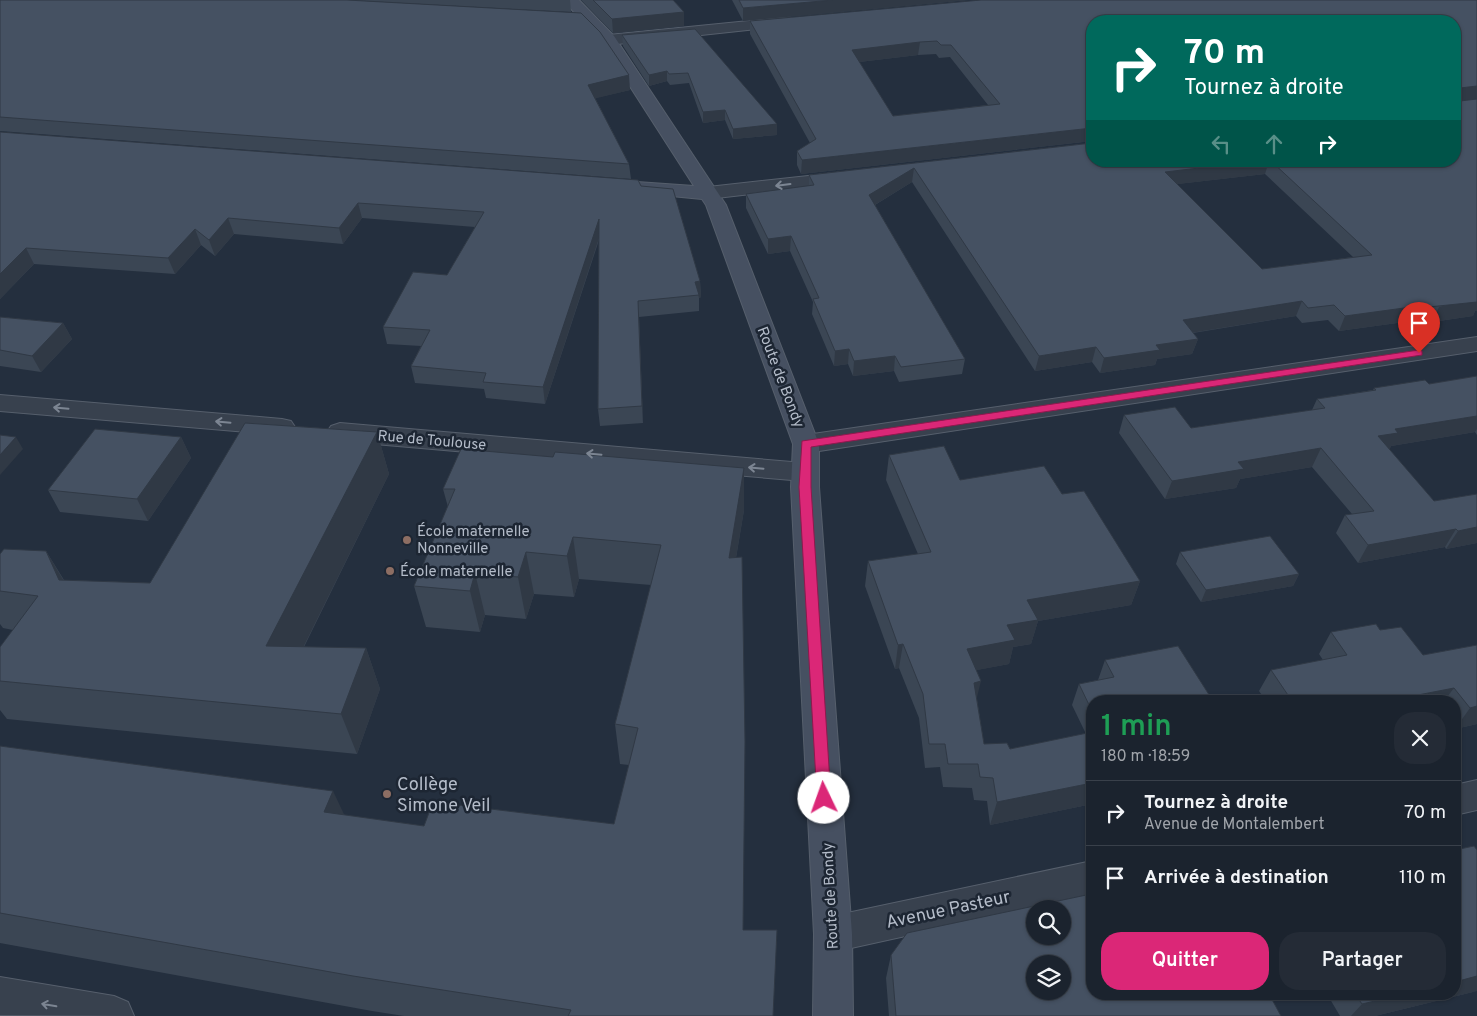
<!DOCTYPE html>
<html lang="fr">
<meta charset="utf-8">
<style>
:root{--surface:#1b232e;--page:#242b36;--text:#f1f3f6;--muted:#a0a4aa;--line:#39404a;--accent:#db2777}
body{margin:0;font-family:Overpass,sans-serif;background:var(--page);color:var(--text);height:100vh;display:flex;flex-direction:column;font-size:19px;white-space:nowrap}
*{box-sizing:border-box;margin:0}
p{font-size:16px;color:var(--muted)}
.icon{flex:none;width:28px;height:28px;fill:none;stroke:currentColor;stroke-width:2;stroke-linecap:round;stroke-linejoin:round}
.map{position:relative;flex:1;overflow:hidden}
.side{position:absolute;left:1086px;top:695px;width:375px;height:305px;display:flex;flex-direction:column;background:var(--surface);border-radius:20px;box-shadow:0 1px 4px #0004,0 0 0 1px var(--line)}
.side>*{flex:none}
.top-card{position:absolute;left:1086px;top:15px;width:375px;height:152px;border-radius:20px;box-shadow:0 1px 4px #0004,0 0 0 1px var(--line);background:#00695c;color:#fff;overflow:hidden}
.tools{position:absolute;left:1026px;top:900px;display:grid;gap:10px}
.tools a{display:grid;place-items:center;width:45px;height:45px;border-radius:50%;background:var(--surface);box-shadow:0 1px 4px #0004,0 0 0 1px var(--line);font-size:25px}
.pin{position:absolute;display:grid;place-items:center;width:42px;height:42px;color:#fff;margin:-51px -21px;border-radius:50% 50% 50% 0;rotate:-45deg;box-shadow:0 0 5px #0007}
.pin .icon{rotate:45deg}
.me{position:absolute;width:55px;margin:-28px;rotate:357deg;stroke-linejoin:round;filter:drop-shadow(0 0 4px #0008)}
.turn{display:flex;align-items:center;gap:18px;height:105px;padding:0 15px;font-size:22px}
.turn .icon{width:65px;height:65px;stroke-width:2.5}
.turn b{display:block;font-size:35px;line-height:42px}
.lanes{display:flex;align-items:center;height:48px;padding:0 15px;background:#0003;justify-content:center;gap:25px;direction:ltr}
.lanes .off{opacity:.35}
.round{display:grid;place-items:center;flex:none;width:52px;height:52px;border-radius:20px;background:var(--page)}
.summary{display:flex;align-items:center;justify-content:space-between;height:85px;padding:0 15px}
h1{font-size:30px;font-weight:600;line-height:38px;color:#1e9e55}
.primary-button{display:flex;gap:10px;margin-top:auto;padding:10px 15px}
.primary-button a{flex:1;height:58px;border-radius:20px;background:var(--accent);color:#fff;font-size:20px;font-weight:600;line-height:58px;text-align:center}
.primary-button a+a{background:var(--page);color:var(--text)}
ul{padding:0;list-style:none}
li{display:flex;align-items:center;gap:15px;height:65px;padding:0 15px;border-top:1px solid var(--line)}
li div{flex:1}
li b{display:block;font-size:19px}
li em{font-style:normal}
.map>svg:first-child{display:block}
.lines{fill:none;stroke-linecap:round;stroke-linejoin:round}
.street-casing{stroke:#565f6c;stroke-width:2}
.secondary-casing{stroke:#565f6c;stroke-width:2}
.street{fill:#38414e;fill-rule:evenodd}
.secondary{fill:#465061;fill-rule:evenodd}
.wall{fill:#3b4654;fill-rule:evenodd}
.shaded-wall{fill:#303945}
.building{fill:#455162;stroke:#303945;fill-rule:evenodd}
.oneway{stroke:#7c8592}
.route{fill:#db2777;stroke:#8e194d}
.education-dot{fill:#8d6e63;stroke:#1d2633;stroke-width:2}
.labels{text-anchor:middle;stroke-width:5;stroke-linejoin:round;paint-order:stroke}
.street-label{font-size:15px;fill:#b4bcc9;stroke:#1d2633}
.poi-label{font-size:15px;fill:#b4bcc9;stroke:#1d2633;text-anchor:start}
.near-poi-label{font-size:18px;fill:#b4bcc9;stroke:#1d2633;text-anchor:start}
.near-street-label{font-size:18px;fill:#b4bcc9;stroke:#1d2633}
</style>
<div class="map">
<svg width="1477" height="1016" viewBox="0 0 1477 1016">
<rect width="100%" height="100%" fill="#242f3e"/>
<g class="lines">
<defs>
<g id="street">
<polygon points="788,17 794,19 796,22 794,25 608,45 602,44 600,40 602,36 608,35"/>
<polygon points="845,172 852,174 855,178 852,182 708,199 701,197 698,193 701,189 708,187"/>
<polygon points="1477,337 1477,351 806,453 797,450 793,444 797,438 806,435"/>
<polygon points="0,395 282,419 291,421 295,427 291,433 282,435 0,411"/>
<polygon points="340,423 804,463 813,466 817,472 813,478 804,481 340,441 331,438 327,432 331,426"/>
<polygon points="1477,780 1477,810 1455,815 1455,785"/>
<polygon points="1092,861 1092,895 833,952 820,947 814,934 820,921 833,916"/>
<polygon points="0,977 114,996 128,1002 134,1016 0,1015"/>
</g>
<polygon id="secondary" points="563,0 579,0 614,36 726,205 819,444 819,487 852,934 853,1016 813,1016 814,934 791,487 793,444 706,205 702,199 630,192 627,188 630,184 637,182 694,186 602,43"/>
</defs>
<use href="#street" class="street-casing"/>
<use href="#secondary" class="secondary-casing"/>
<use href="#street" class="street"/>
<use href="#secondary" class="secondary"/>
</g>
<g class="wall">
<polygon points="0,0 630,90 595,98 629,164 631,179 0,131"/>
<polygon points="347,0 570,0 571,12"/>
<polygon points="581,0 673,0 684,12 684,26 613,33"/>
<polygon points="732,0 969,0 743,21"/>
<path d="M1477 0 1475 311 1473 316 1432 322H1422L1419 320 1339 331 1328 320 1302 323 1296 316 1193 333 1198 339 1192 354 1157 359 1155 365 1100 373 1092 362 1035 371 912 182 875 205 965 359 962 374 899 382 894 371 853 376 848 364 834 366 812 314 813 302 790 251 768 254 746 208V194L809 186V175L1092 143V161H1455L1092 21V142V141L801 174 797 165V151L810 143 750 34V21ZM936 54 939 58 950 57 988 105 893 116 859 62 918 55ZM1265 174 1353 257 1262 269 1177 184Z"/>
<polygon points="695,29 777,135 733,139 725,120 703,123 689,83 670,85 667,81 649,86 623,46 622,35"/>
<polygon points="0,132 641,186 700,281 701,297 699,298 699,311 639,317 643,423 600,426 598,409 599,240 545,404 486,398 484,389 415,383 411,366 421,346 387,344 383,327 447,275 475,227 362,218 343,244 234,234 215,256 201,245 175,274 34,264 0,299"/>
<polygon points="0,317 63,323 72,339 41,372 0,366"/>
<polygon points="1477,376 1477,435 1475,432 1391,446 1389,450 1434,501 1477,494 1477,543 1446,549 1445,547 1358,563 1336,533 1345,515 1352,514 1312,467 1240,479 1236,488 1165,499 1119,433 1124,415 1191,428 1312,410 1317,399 1373,390 1374,388 1429,384"/>
<polygon points="377,432 389,474 304,647 366,648 380,689 357,754 7,719 0,710 0,647 13,630 3,628 0,624 0,554 46,551 64,580 150,583"/>
<polygon points="181,437 191,458 148,521 60,512 48,490"/>
<polygon points="461,449 744,510 736,558 743,930 773,1016 404,1016 372,1011 0,943 0,746 344,815 424,826 614,824 629,765 620,764 615,724 651,585 579,579 574,597 534,594 526,619 485,615 480,632 426,627 414,586 448,507 443,489"/>
<polygon points="889,455 960,480 1062,494 1140,581 1131,605 1038,621 1031,644 1013,647 1009,664 976,670 977,700 984,744 1010,749 1086,734 1072,705 1079,684 1098,680 1105,660 1178,646 1092,701 1092,804 990,825 987,801 974,800 972,788 943,787 940,767 925,768 919,718 899,668 895,669 865,586 868,561 918,554 886,480"/>
<polygon points="1180,552 1299,574 1293,586 1201,602 1176,564"/>
<polygon points="1380,630 1423,655 1477,645 1477,724 1455,729 1455,701 1266,701 1259,691 1271,670 1323,660 1319,654 1331,632"/>
<polygon points="891,955 1092,994 1281,1016 889,1016 886,978"/>
<polygon points="1477,991 1375,1016 1340,1016 1327,994 1455,994"/>
</g>
<g class="shaded-wall">
<polygon points="833,0 969,0 743,21 743,8"/>
<polygon points="684,12 684,26 613,33 612,19"/>
<polygon points="920,42 918,55 851,63 852,50"/>
<polygon points="667,71 667,81 649,86 649,75"/>
<polygon points="629,75 630,90 589,100 588,85"/>
<polygon points="1477,86 1477,99 1455,102 1460,88"/>
<polygon points="725,110 725,120 703,123 703,112"/>
<polygon points="777,124 777,135 733,139 733,129"/>
<polygon points="1092,128 1092,141 801,174 802,160"/>
<polygon points="1259,161 1269,161 1265,174 1161,186 1165,172"/>
<polygon points="914,168 912,182 868,209 869,195"/>
<polygon points="358,203 362,218 343,244 339,228"/>
<polygon points="228,218 234,234 215,256 209,240"/>
<polygon points="599,219 600,235 545,404 543,387"/>
<polygon points="195,229 201,245 175,274 168,258"/>
<polygon points="791,236 790,251 768,254 768,239"/>
<polygon points="26,248 34,264 0,299 0,274"/>
<polygon points="700,281 701,297 699,298 695,282"/>
<polygon points="1477,297 1477,311 1475,311 1473,316 1432,322 1439,307"/>
<polygon points="638,301 639,317 643,423 642,406"/>
<polygon points="1302,301 1296,316 1178,335 1183,320"/>
<polygon points="1426,305 1419,320 1339,331 1345,316"/>
<polygon points="63,323 72,339 41,372 32,356"/>
<polygon points="1198,339 1192,354 1157,359 1155,365 1100,373 1104,358 1156,345"/>
<polygon points="1096,347 1092,362 1035,371 1039,356"/>
<polygon points="849,349 848,364 834,366 835,351"/>
<polygon points="895,356 894,371 853,376 854,361"/>
<polygon points="1477,416 1477,429 1475,432 1391,446 1389,451 1378,436 1395,429"/>
<polygon points="377,432 389,474 284,686 266,646"/>
<polygon points="16,437 23,449 0,475 0,455"/>
<polygon points="181,437 191,458 148,521 137,499"/>
<polygon points="1321,448 1312,467 1240,479 1236,488 1165,499 1172,481 1238,462"/>
<polygon points="744,468 744,510 729,599 729,558"/>
<polygon points="1477,527 1477,543 1446,549 1458,531"/>
<polygon points="1456,529 1445,547 1358,563 1368,545"/>
<polygon points="573,537 579,579 574,597 567,556"/>
<polygon points="46,551 71,593 59,580"/>
<polygon points="526,552 534,594 526,619 518,577"/>
<polygon points="475,573 485,615 480,632 470,591"/>
<polygon points="1299,574 1293,586 1201,602 1206,590"/>
<polygon points="1140,581 1131,605 1038,621 1031,644 1013,647 1009,664 962,673 967,649 1007,625 1027,600"/>
<polygon points="903,644 899,668 895,669 898,645"/>
<polygon points="366,648 380,689 357,754 341,714"/>
<polygon points="981,681 975,705 974,683"/>
<polygon points="1454,688 1444,701 1387,701"/>
<polygon points="1477,706 1477,724 1455,729 1470,708"/>
<polygon points="1092,783 1092,804 990,825 997,802"/>
<polygon points="333,791 351,829 324,812"/>
<polygon points="1477,976 1477,991 1375,1016 1351,1016 1362,1004 1405,994 1455,994 1455,982"/>
</g>
<g class="building">
<polygon points="0,0 347,0 581,13 600,32 629,75 588,85 629,164 0,117"/>
<polygon points="593,0 673,0 684,12 612,19"/>
<polygon points="739,0 833,0 743,8"/>
<path d="M981 0H1477V86L1460 88V101L1477 99V302L1429 307 1426 305 1345 316 1334 305 1308 308 1302 301 1183 320 1198 339 1156 345 1160 350 1104 358 1096 347 1039 356 914 168 869 195 965 359 901 367 895 356 854 361 849 349 835 351 813 299 819 298 791 236 768 239 746 194 814 185 809 175 1092 143V161H1259L1165 172 1262 269 1372 255 1271 161H1455V21H1092V128L802 160 797 151 816 139 750 21ZM937 41 941 45H951L1000 104 893 116 852 50 920 42Z"/>
<polygon points="695,29 777,124 733,129 725,110 703,112 688,73 669,74 667,71 649,75 622,35"/>
<polygon points="0,132 638,180 641,186 673,189 700,281 695,282 699,295 638,301 642,406 598,409 599,219 543,387 483,382 486,373 411,366 430,330 383,327 413,272 447,275 484,212 358,203 339,228 228,218 209,240 195,229 168,258 26,248 0,274"/>
<polygon points="0,317 63,323 32,356 0,350"/>
<polygon points="1477,376 1477,416 1395,429 1398,433 1378,436 1434,501 1477,494 1477,527 1458,531 1456,529 1368,545 1345,515 1374,511 1321,448 1238,462 1244,469 1172,481 1124,415 1175,407 1191,428 1325,408 1317,399 1376,390 1374,388 1425,380 1429,384"/>
<polygon points="245,423 377,432 266,646 366,648 341,714 0,681 0,647 38,596 0,591 0,554 4,549 46,551 59,580 150,583"/>
<polygon points="95,429 181,437 137,499 48,490"/>
<polygon points="0,435 16,437 0,455"/>
<polygon points="944,446 960,480 1044,466 1062,494 1084,491 1140,581 1027,600 1038,620 1007,625 1015,640 967,649 981,681 974,683 984,744 1007,743 1010,749 1092,732 1092,783 997,802 993,778 980,777 978,764 948,764 945,744 929,744 923,694 903,644 898,645 868,561 931,552 889,455"/>
<polygon points="461,449 553,457 555,452 744,468 729,558 742,557 745,742 743,930 777,930 773,1016 568,1016 571,1010 353,976 0,913 0,746 333,791 324,812 424,826 433,802 614,824 638,728 615,724 661,545 573,537 567,556 526,552 518,577 475,573 470,591 414,586 455,489 443,489"/>
<polygon points="1270,536 1299,574 1206,590 1180,552"/>
<polygon points="1376,624 1380,630 1401,627 1423,655 1477,645 1477,706 1470,708 1454,688 1387,701 1292,701 1271,670 1347,655 1331,632"/>
<polygon points="1178,646 1213,701 1092,701 1092,711 1079,684 1114,677 1105,660"/>
<polygon points="1474,846 1477,850 1477,976 1455,982 1455,850"/>
<path d="M1091 894 1092 897V994H1269L1281 1016H896L891 955 907 933ZM1035 909H1062V936H1035ZM1035 964H1062V991H1035Z"/>
<polygon points="1355,994 1405,994 1362,1004"/>
</g>
<defs><path id="oneway-shaft" d="M-6 0H5M1.5-3L5.5 0L1.5 3" fill="none" stroke-width="1.6" stroke-linecap="round" stroke-linejoin="round" transform="scale(1.25)"/></defs>
<g class="oneway">
<use href="#oneway-shaft" transform="translate(783 185) rotate(173)"/>
<use href="#oneway-shaft" transform="translate(61 408) rotate(-175)"/>
<use href="#oneway-shaft" transform="translate(223 422) rotate(-175)"/>
<use href="#oneway-shaft" transform="translate(594 454) rotate(-175)"/>
<use href="#oneway-shaft" transform="translate(756 468) rotate(-175)"/>
<use href="#oneway-shaft" transform="translate(49 1005) rotate(-170)"/>
</g>
<polygon class="route" points="1419,350 1422,351 1422,355 811,447 811,487 831,798 829,802 824,804 819,802 817,798 799,487 802,441"/>
<g class="education-dot">
<circle cx="407" cy="540" r="5"/>
<circle cx="390" cy="571" r="5"/>
<circle cx="387" cy="794" r="5"/>
</g>
<g class="labels">
<g class="street-label">
<text transform="translate(781 377) rotate(69)" y="5">Route de Bondy</text>
<text transform="translate(432 440) rotate(5)" y="5">Rue de Toulouse</text>
<text transform="translate(830 896) rotate(-93)" y="5">Route de Bondy</text>
</g>
<g class="poi-label">
<text x="417" y="536">École maternelle<tspan x="417" dy="17">Nonneville</tspan></text>
<text x="400" y="576">École maternelle</text>
</g>
<g class="near-poi-label">
<text x="397" y="790">Collège<tspan x="397" dy="21">Simone Veil</tspan></text>
</g>
<g class="near-street-label">
<text transform="translate(948 909) rotate(-12)" y="6">Avenue Pasteur</text>
</g>
</g>
</svg>
<div class="tools">
<a><svg class="icon" aria-label="search" viewBox="0 0 24 24"><circle cx="10" cy="10" r="6"/><path d="M15 15l6 6"/></svg></a>
<a><svg class="icon" aria-label="layers" viewBox="0 0 24 24"><path d="M12 4l9 5-9 5-9-5zM3 14l9 5 9-5"/></svg></a>
</div>
<div class="pin" style="left:1419px;top:353px;background:#d93025"><svg class="icon" aria-label="arrive" viewBox="0 0 24 24"><path d="M6 21V4h12l-3 4 3 4H6"/></svg></div>
<svg class="me" style="left:824px;top:798px" viewBox="-20 -20 40 40"><circle r="19" fill="#fff"/><path d="M0-13L10 11 0 6-10 11z" fill="#db2777"/></svg>
<div class="top-card">
<div class="turn"><svg class="icon" aria-label="right" viewBox="0 0 24 24"><path d="M7 20v-9h11M14 6l5 5-5 5"/></svg><div><b>70 m</b>Tournez à droite</div></div>
<div class="lanes"><svg class="icon off" aria-label="left" viewBox="0 0 24 24"><path d="M17 20v-9H6M10 6l-5 5 5 5"/></svg><svg class="icon off" aria-label="ahead" viewBox="0 0 24 24"><path d="M12 20V5M6 11l6-6 6 6"/></svg><svg class="icon" aria-label="right" viewBox="0 0 24 24"><path d="M7 20v-9h11M14 6l5 5-5 5"/></svg></div>
</div>
<section class="side">
<div class="summary"><div><h1>1 min</h1><p>180 m · 18:59</p></div><a class="round"><svg class="icon" aria-label="close" viewBox="0 0 24 24"><path d="M6 6l12 12M18 6L6 18"/></svg></a></div>
<ul>
<li><svg class="icon" aria-label="right" viewBox="0 0 24 24"><path d="M7 20v-9h11M14 6l5 5-5 5"/></svg><div><b>Tournez à droite</b><p>Avenue de Montalembert</p></div><em>70 m</em></li>
<li><svg class="icon" aria-label="arrive" viewBox="0 0 24 24"><path d="M6 21V4h12l-3 4 3 4H6"/></svg><div><b>Arrivée à destination</b></div><em>110 m</em></li>
</ul>
<div class="primary-button"><a>Quitter</a><a>Partager</a></div>
</section>
</div>
